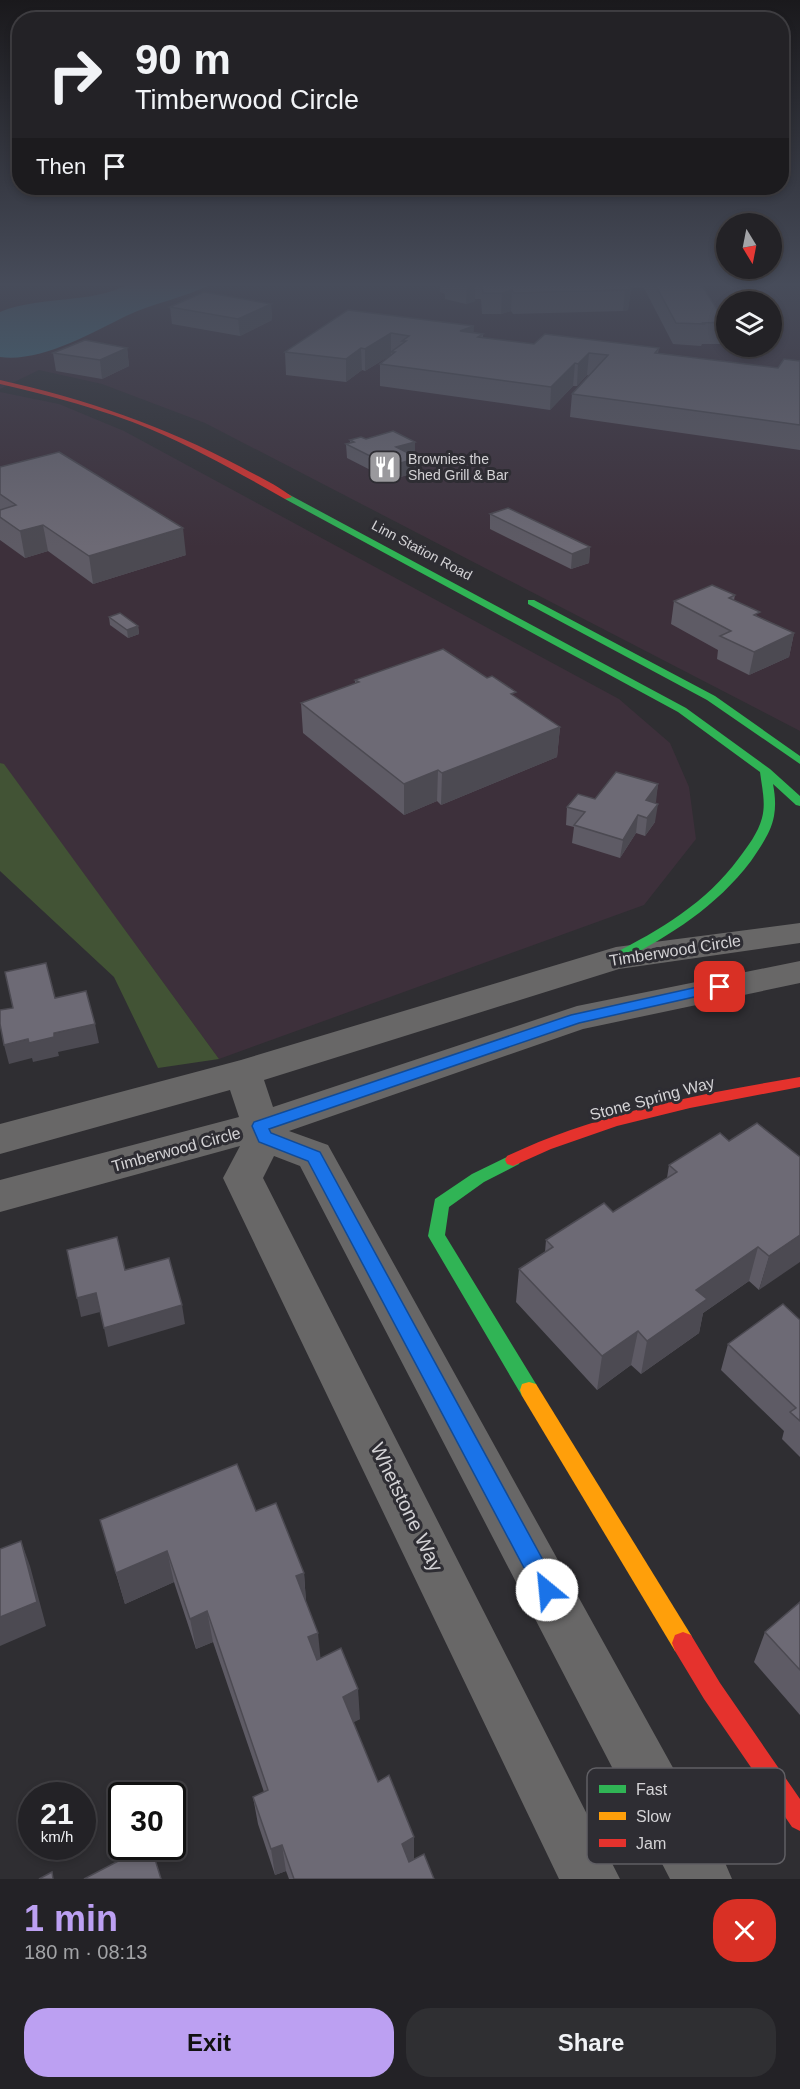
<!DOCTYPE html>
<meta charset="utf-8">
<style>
:root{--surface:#232226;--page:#2f2f32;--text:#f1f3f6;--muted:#a3a4a7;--line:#403f43;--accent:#bca0f2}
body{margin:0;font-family:Helvetica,sans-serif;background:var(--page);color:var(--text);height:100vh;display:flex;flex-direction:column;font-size:22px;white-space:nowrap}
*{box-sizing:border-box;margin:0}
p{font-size:20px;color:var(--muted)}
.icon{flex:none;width:33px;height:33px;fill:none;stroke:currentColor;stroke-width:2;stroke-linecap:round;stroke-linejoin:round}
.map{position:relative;height:1879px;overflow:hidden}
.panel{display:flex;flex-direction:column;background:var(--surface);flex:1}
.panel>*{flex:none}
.top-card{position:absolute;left:12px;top:12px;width:777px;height:183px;border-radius:24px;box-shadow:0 3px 9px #0003,0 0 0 2px var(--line);background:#232226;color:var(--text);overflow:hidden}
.needle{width:39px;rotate:170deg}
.fabs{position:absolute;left:716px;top:213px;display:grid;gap:12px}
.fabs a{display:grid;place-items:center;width:66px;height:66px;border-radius:50%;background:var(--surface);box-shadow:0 3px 9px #0003,0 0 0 2px var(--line);font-size:30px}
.speed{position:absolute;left:18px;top:1782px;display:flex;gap:12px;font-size:30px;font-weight:700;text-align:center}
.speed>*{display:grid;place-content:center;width:78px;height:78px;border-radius:50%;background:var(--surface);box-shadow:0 3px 9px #0003,0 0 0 2px var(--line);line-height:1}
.speed small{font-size:15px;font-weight:400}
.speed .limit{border:3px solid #111;border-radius:9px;background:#fff;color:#111}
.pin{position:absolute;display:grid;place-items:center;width:51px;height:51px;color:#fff;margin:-26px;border-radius:12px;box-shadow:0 3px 9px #0006}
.me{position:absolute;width:66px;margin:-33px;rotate:332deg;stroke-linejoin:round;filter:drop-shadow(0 0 4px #0008)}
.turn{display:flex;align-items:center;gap:21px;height:126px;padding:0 24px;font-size:27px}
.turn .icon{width:78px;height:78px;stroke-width:2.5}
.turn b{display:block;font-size:42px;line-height:51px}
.then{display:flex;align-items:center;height:57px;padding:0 24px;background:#0003;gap:12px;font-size:22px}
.round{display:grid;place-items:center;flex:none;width:63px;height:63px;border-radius:24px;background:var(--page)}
.summary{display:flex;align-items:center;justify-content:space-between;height:102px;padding:0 24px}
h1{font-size:36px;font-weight:700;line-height:45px;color:var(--accent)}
.action{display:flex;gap:12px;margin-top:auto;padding:12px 24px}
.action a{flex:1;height:69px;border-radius:24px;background:var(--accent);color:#111;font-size:24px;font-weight:700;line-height:69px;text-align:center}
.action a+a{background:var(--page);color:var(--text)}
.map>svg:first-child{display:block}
.commercial{fill:#3d303b;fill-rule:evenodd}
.green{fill:#425335}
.water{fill:#417285}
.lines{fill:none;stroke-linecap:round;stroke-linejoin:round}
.street{fill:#686767;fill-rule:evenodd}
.fast{fill:#30b455;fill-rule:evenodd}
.slow{fill:#ff9f0a;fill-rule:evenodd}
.jam{fill:#e5322d;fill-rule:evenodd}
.wall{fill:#5e5b65}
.shaded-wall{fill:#4c4a52}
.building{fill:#6d6a75;stroke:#4c4a52;stroke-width:1.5}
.route{fill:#1a73e8;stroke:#114b97;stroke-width:1.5}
.labels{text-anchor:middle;stroke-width:6;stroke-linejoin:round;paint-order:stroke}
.far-poi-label{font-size:14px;fill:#d4d3d6;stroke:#2e2d33;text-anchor:start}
.far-street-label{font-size:14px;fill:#d4d3d6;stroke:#2e2d33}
.street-label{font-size:16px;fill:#d4d3d6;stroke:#2e2d33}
.near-street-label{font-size:20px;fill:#d4d3d6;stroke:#2e2d33}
.key{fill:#2e2d33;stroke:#605f64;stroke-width:1.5}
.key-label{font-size:16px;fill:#d4d3d6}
</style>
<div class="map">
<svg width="800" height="1879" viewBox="0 0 800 1879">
<rect width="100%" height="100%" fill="#2f2e32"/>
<g class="commercial">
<path d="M0 284H800V731L205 423 102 384 39 370 0 389ZM726 302H771V346H726Z"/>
<polygon points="0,392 59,404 124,431 619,699 670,743 689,787 696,839 644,905 219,1059 4,765 0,763"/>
</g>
<polygon class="green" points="0,763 4,764 219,1059 158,1068 114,977 0,871"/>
<path class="water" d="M129 284H212C184 298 153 303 126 316 92 333 39 363 0 357V312C41 295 89 305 129 284Z"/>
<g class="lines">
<polygon class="street" points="800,923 800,943 619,969 264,1080 273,1107 577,1006 800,961 800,983 583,1029 289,1131 328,1145 723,1858 732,1879 670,1879 300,1166 274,1156 263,1178 620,1879 559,1879 223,1178 240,1146 0,1212 0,1180 239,1117 230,1090 0,1154 0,1124 241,1060 616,947"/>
<g class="fast">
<path d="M288 494 686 708 770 769 800 796V806L796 805 773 784C775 795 776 805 774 816 771 833 760 847 751 861 716 907 671 935 621 961H611L609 958 611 955C660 930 706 903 739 858 748 846 758 833 762 818 766 803 762 788 760 772L678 712 285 499V495Z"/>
<polygon points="528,600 534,600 715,696 800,756 800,764 707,700 528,604"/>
<polygon points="513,1154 519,1156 521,1160 519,1164 484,1182 449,1207 445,1235 536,1384 538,1390 536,1396 529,1398 522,1396 428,1236 435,1199 472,1174"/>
</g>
<polygon class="slow" points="529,1382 536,1384 691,1635 694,1643 691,1651 683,1654 675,1651 522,1396 520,1390 522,1384"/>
<g class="jam">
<path d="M0 380C85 399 164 426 241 467 257 476 278 485 292 497L285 499C241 474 197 449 150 429 102 409 51 396 0 384Z"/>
<path d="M800 1077V1087L690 1108 617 1126 551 1149 513 1166 507 1164 505 1160 507 1156C600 1112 699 1094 800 1077Z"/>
<polygon points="683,1632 691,1635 720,1683 800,1799 800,1831 792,1827 704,1699 675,1651 672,1643 675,1635"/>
</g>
</g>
<g class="wall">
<polygon points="439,284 701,284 725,322 722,344 702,344 701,346 673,344 644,288 631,288 628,310 623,311 513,314 511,311 501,314 482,314 481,299 475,299 475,301 466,304 445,299 445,294 440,292 440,287 439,287"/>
<polygon points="271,304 272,320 240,336 172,324 170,307"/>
<polygon points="348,310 483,334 483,338 534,344 659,348 658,353 778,368 800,361 800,450 570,417 572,394 589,376 587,375 577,386 573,386 550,410 380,386 380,364 391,355 365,371 362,370 346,382 286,375 285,352"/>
<polygon points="127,348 129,366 102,379 56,371 53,353"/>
<polygon points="366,439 415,442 415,456 418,458 418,472 390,480 347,458 346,444 350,443 350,440"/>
<polygon points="0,467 186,555 93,584 48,551 25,558 0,540"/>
<polygon points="490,514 590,547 589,563 571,569 490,529"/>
<polygon points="735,595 734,600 759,617 794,633 789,657 749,675 717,659 718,650 671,624 674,601"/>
<polygon points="109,617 138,626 139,634 128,638 110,625"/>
<polygon points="355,680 515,697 560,727 557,757 441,805 437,801 404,815 303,733 301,703 355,684"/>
<polygon points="658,784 655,803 655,822 645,836 636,833 620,858 572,843 574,827 566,825 567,807 595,799"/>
<polygon points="729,1141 800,1157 759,1290 749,1281 703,1313 699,1333 641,1374 631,1365 597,1390 516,1302 519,1269 545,1252 546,1240 613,1212 667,1178 669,1165"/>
<polygon points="800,1320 800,1457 782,1439 784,1431 721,1370 728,1344"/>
<polygon points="256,1511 304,1573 306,1602 320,1658 360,1719 353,1722 378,1782 414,1837 414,1860 434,1879 289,1879 286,1871 275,1875 258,1824 253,1797 264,1792 213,1642 196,1649 174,1582 125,1604 100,1520"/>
<polygon points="800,1602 800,1715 754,1662 765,1632"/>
</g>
<g class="shaded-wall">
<polygon points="467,284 475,284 475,301 466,304"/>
<polygon points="631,289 628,310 623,311 625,290"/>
<polygon points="512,290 511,311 501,314 502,293"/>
<polygon points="271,304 272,320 240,336 238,319"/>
<polygon points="474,326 473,347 460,331"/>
<polygon points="391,333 391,355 365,371 365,349"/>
<polygon points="127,348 129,366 102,379 100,360"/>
<polygon points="361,348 362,370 346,382 346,359"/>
<polygon points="589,353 587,375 577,386 578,364"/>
<polygon points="575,363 573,386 550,410 551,387"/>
<polygon points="415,442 415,456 396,447"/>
<polygon points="418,458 418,472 390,480 390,466"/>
<polygon points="43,525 48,551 25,558 20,531"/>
<polygon points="183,528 186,555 93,584 89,556"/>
<polygon points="590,547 589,563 571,569 572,554"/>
<polygon points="138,626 139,634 128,638 127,630"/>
<polygon points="794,633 789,657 749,675 754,652"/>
<polygon points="560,727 557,757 441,805 442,773"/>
<polygon points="438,770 437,801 404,815 404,784"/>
<polygon points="658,784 656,802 643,818 646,800"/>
<polygon points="658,804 655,822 645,836 647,818"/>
<polygon points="638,815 636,833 620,858 623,840"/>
<polygon points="95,1024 99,1043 58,1052 59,1056 33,1062 32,1058 9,1064 4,1045"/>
<polygon points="800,1235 800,1262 759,1290 769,1256"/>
<polygon points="758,1247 749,1281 703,1313 699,1333 641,1374 647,1341 696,1290"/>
<polygon points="96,1293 100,1312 81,1317 77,1298"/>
<polygon points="182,1305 185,1324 108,1347 104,1328"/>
<polygon points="638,1331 631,1365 597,1390 602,1356"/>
<polygon points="21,1541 30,1566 46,1626 0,1646 0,1617"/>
<polygon points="167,1551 174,1582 125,1604 116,1573"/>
<polygon points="304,1573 306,1604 296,1576"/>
<polygon points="207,1611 213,1642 196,1649 190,1619"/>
<polygon points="318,1633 321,1663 311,1668 308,1637"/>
<polygon points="358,1689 360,1719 345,1727 343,1697"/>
<polygon points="414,1837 414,1863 402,1870 402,1844"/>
<polygon points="282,1845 286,1871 275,1875 271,1849"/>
</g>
<g class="building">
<polygon points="482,284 628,284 631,289 625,290 514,293 512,290 502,293 483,293"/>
<polygon points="655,284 701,284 725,322 703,323 704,324 676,323"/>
<polygon points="204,292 271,304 238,319 170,307"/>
<polygon points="348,310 474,326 460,331 483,334 478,337 534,344 545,334 659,348 655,353 778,368 784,359 800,361 800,425 572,394 608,355 589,353 578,364 575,363 551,387 380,364 395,352 391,352 406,341 402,341 409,336 391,333 365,349 361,348 346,359 285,352"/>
<polygon points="85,340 127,348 100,360 53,353"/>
<polygon points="393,431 415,442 396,447 418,458 390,466 346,444 354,442 350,440 361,437 366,439"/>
<polygon points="59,452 183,528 89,556 43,525 20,531 0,517 0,510 16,505 0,494 0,467"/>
<polygon points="508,508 590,547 572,554 490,514"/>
<polygon points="712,585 735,595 729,598 760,612 754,615 794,633 754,652 720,636 731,631 674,601"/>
<polygon points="120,613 138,626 127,630 109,617"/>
<polygon points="443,649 487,678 492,676 516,692 511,694 560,727 442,773 438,770 404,784 301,703 359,682 355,680"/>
<polygon points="616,772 658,784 646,800 658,804 647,818 638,815 623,840 574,825 585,812 567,807 578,794 595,799"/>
<polygon points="46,963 55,998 86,991 95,1024 54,1033 54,1037 29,1043 28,1039 4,1045 0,1024 0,1010 13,1008 5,972"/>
<polygon points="757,1123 800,1157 800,1235 769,1256 758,1247 696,1290 707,1299 647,1341 638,1331 602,1356 519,1269 553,1247 546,1240 604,1203 613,1212 677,1172 669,1165 720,1133 729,1141"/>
<polygon points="117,1237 125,1270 169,1258 182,1305 104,1328 96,1293 77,1298 67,1250"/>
<polygon points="783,1304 800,1320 800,1421 790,1412 796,1408 728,1344"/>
<polygon points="237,1464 256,1511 276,1503 304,1573 296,1576 318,1633 308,1637 317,1660 341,1648 358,1689 343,1697 378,1782 389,1775 414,1837 402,1844 409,1862 424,1854 434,1879 294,1879 282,1845 271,1849 253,1797 268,1790 207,1611 190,1619 167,1551 116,1573 100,1520"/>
<polygon points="21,1541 37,1602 0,1617 0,1549"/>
<polygon points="800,1602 800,1670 765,1632"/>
<polygon points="147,1846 151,1846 161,1879 84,1879"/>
<polygon points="52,1872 53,1879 39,1879"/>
</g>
<linearGradient id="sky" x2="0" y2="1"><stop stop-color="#1a191c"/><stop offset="0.52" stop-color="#474c5a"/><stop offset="1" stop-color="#474c5a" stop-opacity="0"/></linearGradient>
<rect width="800" height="547" fill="url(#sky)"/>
<polygon class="route" points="720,982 727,987 725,990 579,1023 269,1129 271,1133 320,1152 555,1582 558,1590 555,1598 547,1601 540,1598 308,1161 259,1142 252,1126 254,1122 571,1015"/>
<defs>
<symbol id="restaurant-square" viewBox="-11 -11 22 22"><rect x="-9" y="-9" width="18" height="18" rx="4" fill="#9a999d" stroke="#2e2d33"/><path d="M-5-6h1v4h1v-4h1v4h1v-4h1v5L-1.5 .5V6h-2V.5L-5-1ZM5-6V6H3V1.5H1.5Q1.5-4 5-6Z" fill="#fff"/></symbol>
</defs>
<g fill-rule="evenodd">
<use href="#restaurant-square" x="366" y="448" width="38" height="38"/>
</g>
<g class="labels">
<g class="far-poi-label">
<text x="408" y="464">Brownies the<tspan x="408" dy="16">Shed Grill &amp; Bar</tspan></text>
</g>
<g class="far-street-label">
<text transform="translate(422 550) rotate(28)" y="5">Linn Station Road</text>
</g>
<g class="street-label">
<text transform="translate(675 950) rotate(-9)" y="6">Timberwood Circle</text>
<text transform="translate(652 1098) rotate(-15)" y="6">Stone Spring Way</text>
<text transform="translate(176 1149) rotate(-15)" y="6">Timberwood Circle</text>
</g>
<g class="near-street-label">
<text transform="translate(407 1507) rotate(64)" y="7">Whetstone Way</text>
</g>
</g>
<rect x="587" y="1768" width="198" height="96" rx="9" class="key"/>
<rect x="599" y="1785" width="27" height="8" fill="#30b455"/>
<rect x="599" y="1812" width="27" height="8" fill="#ff9f0a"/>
<rect x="599" y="1839" width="27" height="8" fill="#e5322d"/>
<g class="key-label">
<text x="636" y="1795">Fast</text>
<text x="636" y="1822">Slow</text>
<text x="636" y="1849">Jam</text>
</g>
</svg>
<div class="fabs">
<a><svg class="needle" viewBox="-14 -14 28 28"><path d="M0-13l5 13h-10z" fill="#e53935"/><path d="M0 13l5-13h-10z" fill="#a3a4a7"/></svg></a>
<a><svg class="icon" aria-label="layers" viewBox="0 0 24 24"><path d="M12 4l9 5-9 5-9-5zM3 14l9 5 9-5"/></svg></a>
</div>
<div class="speed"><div>21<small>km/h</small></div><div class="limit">30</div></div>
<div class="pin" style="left:720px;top:987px;background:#d93025"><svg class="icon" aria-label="arrive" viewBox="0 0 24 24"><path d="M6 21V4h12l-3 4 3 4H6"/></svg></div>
<svg class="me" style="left:547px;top:1590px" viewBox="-20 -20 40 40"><circle r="19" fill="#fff"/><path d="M0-13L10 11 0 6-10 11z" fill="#1a73e8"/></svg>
<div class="top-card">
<div class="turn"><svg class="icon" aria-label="right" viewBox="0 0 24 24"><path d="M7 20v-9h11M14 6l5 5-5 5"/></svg><div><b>90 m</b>Timberwood Circle</div></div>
<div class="then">Then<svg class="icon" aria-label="arrive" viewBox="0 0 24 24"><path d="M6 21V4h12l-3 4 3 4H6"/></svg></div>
</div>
</div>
<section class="panel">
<div class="summary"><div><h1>1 min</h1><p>180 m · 08:13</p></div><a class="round" style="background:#d93025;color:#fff"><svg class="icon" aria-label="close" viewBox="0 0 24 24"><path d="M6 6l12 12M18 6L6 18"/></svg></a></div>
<div class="action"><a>Exit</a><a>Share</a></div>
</section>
